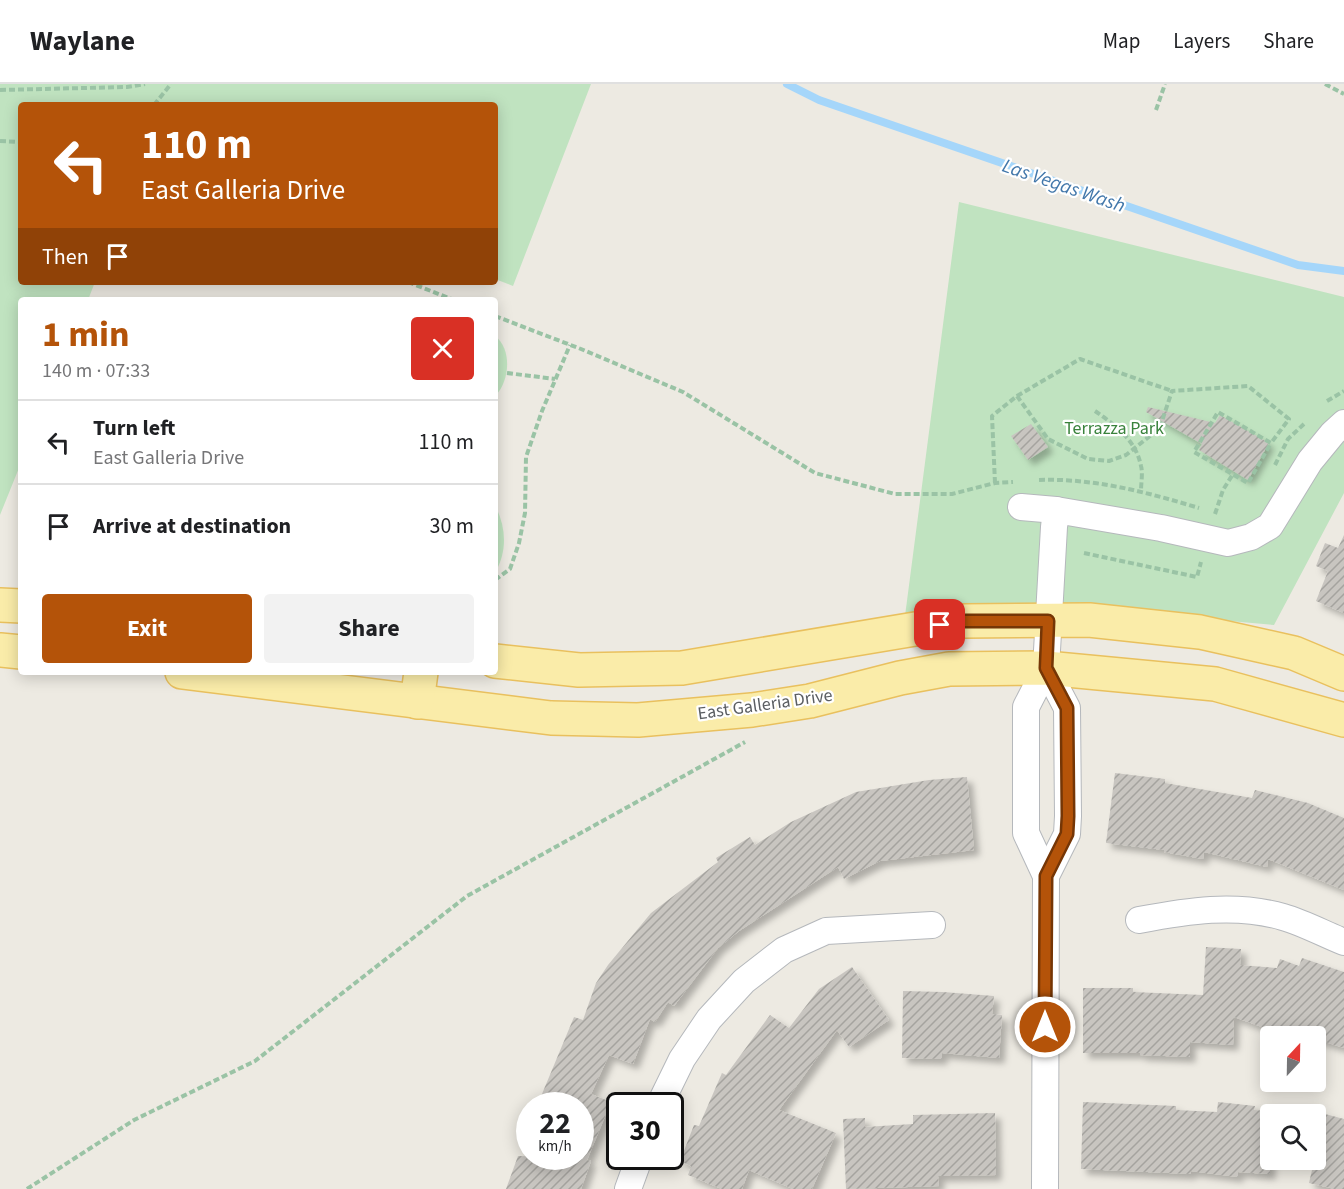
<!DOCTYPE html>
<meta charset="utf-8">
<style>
:root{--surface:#fff;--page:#f2f2f2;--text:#202124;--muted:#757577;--line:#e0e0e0;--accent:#b45309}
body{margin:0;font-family:"Source Sans 3",sans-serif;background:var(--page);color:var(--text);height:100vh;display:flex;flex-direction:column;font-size:22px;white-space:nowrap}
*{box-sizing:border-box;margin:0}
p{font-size:20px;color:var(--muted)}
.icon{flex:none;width:33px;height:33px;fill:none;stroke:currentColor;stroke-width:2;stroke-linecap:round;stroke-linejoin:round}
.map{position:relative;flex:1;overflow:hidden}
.sheet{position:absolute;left:18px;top:213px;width:480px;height:378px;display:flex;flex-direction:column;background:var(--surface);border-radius:6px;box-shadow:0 3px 15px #0003}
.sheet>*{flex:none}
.banner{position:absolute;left:18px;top:18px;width:480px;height:183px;border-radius:6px;box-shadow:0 3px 15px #0003;background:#b45309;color:#fff;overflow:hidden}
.needle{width:39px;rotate:22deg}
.tools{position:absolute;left:1260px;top:942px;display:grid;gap:12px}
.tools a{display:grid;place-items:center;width:66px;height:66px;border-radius:6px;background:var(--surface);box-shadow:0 3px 15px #0003;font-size:30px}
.speed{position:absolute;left:516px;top:1008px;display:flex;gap:12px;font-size:30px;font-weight:700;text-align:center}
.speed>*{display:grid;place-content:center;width:78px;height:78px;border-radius:50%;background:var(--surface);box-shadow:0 3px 15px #0003;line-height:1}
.speed small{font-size:15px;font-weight:400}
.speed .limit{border:3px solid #111;border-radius:9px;background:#fff;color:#111}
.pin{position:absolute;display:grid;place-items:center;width:51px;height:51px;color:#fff;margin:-26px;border-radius:12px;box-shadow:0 3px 9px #0006}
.me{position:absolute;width:66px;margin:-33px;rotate:0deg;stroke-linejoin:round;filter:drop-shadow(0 0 4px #0008)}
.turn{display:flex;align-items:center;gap:21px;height:126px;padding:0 24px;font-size:27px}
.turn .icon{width:78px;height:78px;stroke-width:2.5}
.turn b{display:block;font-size:42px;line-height:51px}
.then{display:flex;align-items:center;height:57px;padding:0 24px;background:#0003;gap:12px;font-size:22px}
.round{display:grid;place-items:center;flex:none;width:63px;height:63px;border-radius:6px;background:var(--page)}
.headline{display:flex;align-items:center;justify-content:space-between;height:102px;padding:0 24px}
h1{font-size:36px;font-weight:700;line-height:45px;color:var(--accent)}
.cta{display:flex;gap:12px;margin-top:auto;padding:12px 24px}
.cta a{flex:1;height:69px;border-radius:6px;background:var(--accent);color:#fff;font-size:24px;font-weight:700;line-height:69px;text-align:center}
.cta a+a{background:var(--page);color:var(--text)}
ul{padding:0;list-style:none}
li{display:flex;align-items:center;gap:18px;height:84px;padding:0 24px;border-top:2px solid var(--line)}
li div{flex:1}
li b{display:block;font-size:22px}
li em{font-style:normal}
header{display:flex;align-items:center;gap:36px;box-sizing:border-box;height:84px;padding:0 30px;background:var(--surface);border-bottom:2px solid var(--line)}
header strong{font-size:28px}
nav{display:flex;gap:33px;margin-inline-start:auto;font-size:21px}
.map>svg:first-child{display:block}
.green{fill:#c0e3c0}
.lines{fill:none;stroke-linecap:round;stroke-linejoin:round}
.stream{stroke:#a5d6fa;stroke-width:8}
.building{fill:url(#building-hatch);filter:url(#shadow)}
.minor-casing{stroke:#b5b8bc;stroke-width:28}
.major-casing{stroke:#e9c05e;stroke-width:36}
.path{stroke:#9ac3a5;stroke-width:4;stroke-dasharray:6 3;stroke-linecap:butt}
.minor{stroke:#fff;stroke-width:26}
.major{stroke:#faeca9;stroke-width:33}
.route-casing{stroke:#753606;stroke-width:15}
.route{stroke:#b45309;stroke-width:10}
.labels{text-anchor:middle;stroke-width:4.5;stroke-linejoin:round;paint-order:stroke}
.park-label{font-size:18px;fill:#39823c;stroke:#fff}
.street-label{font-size:18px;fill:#5b5e62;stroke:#fff}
.water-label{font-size:20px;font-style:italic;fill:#4378ab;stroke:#fff}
</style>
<header>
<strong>Waylane</strong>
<nav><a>Map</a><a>Layers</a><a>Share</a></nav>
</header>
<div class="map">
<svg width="1344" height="1105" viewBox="0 0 1344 1105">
<defs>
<pattern id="building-hatch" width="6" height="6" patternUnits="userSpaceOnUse" patternTransform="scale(1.5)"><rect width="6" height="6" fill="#c8c5c0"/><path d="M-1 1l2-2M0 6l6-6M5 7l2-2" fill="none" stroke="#a5a39f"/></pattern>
<filter id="shadow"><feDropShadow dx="5.5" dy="5.5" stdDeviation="3" flood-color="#0004"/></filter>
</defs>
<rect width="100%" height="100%" fill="#edeae2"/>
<g class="green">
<polygon points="0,0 591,0 513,202 495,195 495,21 21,21 21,198 95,198 88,216 21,216 21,379 0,431"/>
<polygon points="959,118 1344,213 1344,409 1274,541 1026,519 905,532"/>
<path d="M495 252C512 265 510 296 496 311Z"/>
<path d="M495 421C506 443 508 466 495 489Z"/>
</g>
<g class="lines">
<polyline class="stream" points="787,0 819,16 1298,181 1344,187"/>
</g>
<g class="building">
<polygon points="1148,323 1215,339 1220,331 1269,359 1248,396 1199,366 1202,360 1146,328"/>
<polygon points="1031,340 1048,363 1028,376 1011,352"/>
<polygon points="1344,451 1344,529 1316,517 1328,487 1316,482 1325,459 1338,464"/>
<polygon points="1115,689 1165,695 1165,699 1252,714 1255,706 1308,719 1344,734 1344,806 1268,775 1267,783 1204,768 1203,775 1164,768 1164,766 1106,759"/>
<polygon points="967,693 974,766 880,777 844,795 838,783 739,847 718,864 674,922 668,918 655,938 650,935 633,980 609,971 591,1010 611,1018 587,1076 591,1077 581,1105 506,1105 518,1072 580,1074 580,1022 537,1022 574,933 583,936 596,899 608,881 651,829 718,778 716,774 750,753 755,761 791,738 856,708 929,696"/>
<polygon points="1206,863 1241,865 1240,881 1277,884 1280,875 1299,882 1302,874 1344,888 1344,964 1316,955 1316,952 1288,952 1234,933 1233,961 1190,958 1190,973 1140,971 1140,969 1083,969 1083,904 1133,904 1133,908 1203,911"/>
<polygon points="852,883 889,936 849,963 837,946 779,1026 836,1049 812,1105 793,1105 749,1086 742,1105 722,1105 688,1091 691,1082 680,1077 694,1041 699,1042 722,989 726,991 770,931 789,944 819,905"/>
<polygon points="903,907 943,908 994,912 992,930 1002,931 999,974 942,969 942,975 902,974"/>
<polygon points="1083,1018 1176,1022 1176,1026 1217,1028 1218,1018 1255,1022 1254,1026 1270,1027 1270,1090 1238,1088 1238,1093 1191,1087 1191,1090 1081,1085"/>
<polygon points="995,1029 996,1091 938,1092 939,1102 846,1105 843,1035 865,1034 865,1043 913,1040 913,1031"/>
<polygon points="1325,1030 1344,1035 1344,1105 1335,1105 1309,1099"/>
</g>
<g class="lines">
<defs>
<g id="minor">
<polyline points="1021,423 1056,426"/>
<polyline points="1046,792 1067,750 1068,732 1067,624 1046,584"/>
<path d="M1139 836C1187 827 1235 819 1283 833 1304 839 1324 850 1344 858"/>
<polyline points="659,1022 682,975 709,935 744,897 784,866 826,847 932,841"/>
<polyline points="628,1105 640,1072"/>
<polyline points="1045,1105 1046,792 1026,749 1026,623 1046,584 1054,443 1056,426 1161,444 1228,459 1251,453 1270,442 1310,377 1333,349 1344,339"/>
</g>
<g id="major">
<polyline points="0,521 21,522"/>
<polyline points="0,566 21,568"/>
<polyline points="495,577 579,586 682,584 963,537 1089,536 1200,548 1294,569 1344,590"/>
<polyline points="182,588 551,634 638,636 752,626 810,617 900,594 949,585 1046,584 1215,600 1344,636"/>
<polyline points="417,618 421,588"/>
</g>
</defs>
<use href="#minor" class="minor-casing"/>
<use href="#major" class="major-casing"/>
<g class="path">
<polyline points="1325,0 1344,10"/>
<polyline points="0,6 127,3 145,0"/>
<polyline points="154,21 171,0"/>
<polyline points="1156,26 1165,0"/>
<polyline points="0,57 21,58"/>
<polyline points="408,198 454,216"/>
<polyline points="495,232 581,265 683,308 815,389 895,410 952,410 995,399 1013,398"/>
<polyline points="507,289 555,295"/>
<polyline points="1017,312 1080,275 1172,307"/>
<polyline points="1327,317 1344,307"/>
<path d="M1095 327C1115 341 1136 356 1141 382 1143 389 1141 399 1141 407"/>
<polyline points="1275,381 1288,355 1305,339"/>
<path d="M1039 396C1094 394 1146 408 1199 424"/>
<polyline points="995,399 992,332 1017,312 1048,355 1088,375 1109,377 1126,371 1150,352 1161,340 1172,307 1248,302 1289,335 1271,359 1218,328 1194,368 1248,399 1271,359"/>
<polyline points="1215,430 1223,406 1233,390"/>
<polyline points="1084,469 1197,493 1201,478"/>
<polyline points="495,496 510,485 519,459 525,429 526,373 542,327 570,261"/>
<polyline points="27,1105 134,1036 255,977 467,812 745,658"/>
</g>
<use href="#minor" class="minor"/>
<use href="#major" class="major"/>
</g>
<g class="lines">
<defs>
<polyline id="route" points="940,541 963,537 1048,537 1046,584 1067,624 1068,732 1067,750 1046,792 1045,943"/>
</defs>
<use href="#route" class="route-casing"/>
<use href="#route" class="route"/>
</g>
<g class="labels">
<g class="park-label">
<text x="1114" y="350">Terrazza Park</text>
</g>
<g class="street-label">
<text transform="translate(765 620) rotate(-8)" y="6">East Galleria Drive</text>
</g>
<g class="water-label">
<text transform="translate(1064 101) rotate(19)" y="7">Las Vegas Wash</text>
</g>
</g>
</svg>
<div class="tools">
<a><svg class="needle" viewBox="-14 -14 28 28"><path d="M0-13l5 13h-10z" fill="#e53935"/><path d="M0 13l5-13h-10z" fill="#757577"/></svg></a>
<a><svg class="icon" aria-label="search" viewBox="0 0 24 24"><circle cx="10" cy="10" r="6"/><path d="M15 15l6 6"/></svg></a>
</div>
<div class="speed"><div>22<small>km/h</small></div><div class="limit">30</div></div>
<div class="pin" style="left:940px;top:541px;background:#d93025"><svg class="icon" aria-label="arrive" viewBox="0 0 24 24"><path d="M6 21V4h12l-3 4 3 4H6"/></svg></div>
<svg class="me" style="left:1045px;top:943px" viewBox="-20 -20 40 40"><circle r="17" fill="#b45309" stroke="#fff" stroke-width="3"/><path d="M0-11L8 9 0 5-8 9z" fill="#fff"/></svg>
<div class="banner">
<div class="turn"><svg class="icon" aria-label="left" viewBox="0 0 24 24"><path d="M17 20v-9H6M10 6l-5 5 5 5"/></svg><div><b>110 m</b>East Galleria Drive</div></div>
<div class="then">Then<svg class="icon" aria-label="arrive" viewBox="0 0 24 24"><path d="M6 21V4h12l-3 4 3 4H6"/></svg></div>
</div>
<section class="sheet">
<div class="headline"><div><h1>1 min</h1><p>140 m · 07:33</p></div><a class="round" style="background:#d93025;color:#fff"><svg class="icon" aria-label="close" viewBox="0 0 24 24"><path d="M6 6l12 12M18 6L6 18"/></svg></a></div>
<ul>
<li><svg class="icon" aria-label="left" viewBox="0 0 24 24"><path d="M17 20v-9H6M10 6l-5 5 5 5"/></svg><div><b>Turn left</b><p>East Galleria Drive</p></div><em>110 m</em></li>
<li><svg class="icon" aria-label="arrive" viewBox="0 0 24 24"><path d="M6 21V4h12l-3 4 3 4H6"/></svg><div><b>Arrive at destination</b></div><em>30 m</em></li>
</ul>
<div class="cta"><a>Exit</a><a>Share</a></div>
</section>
</div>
